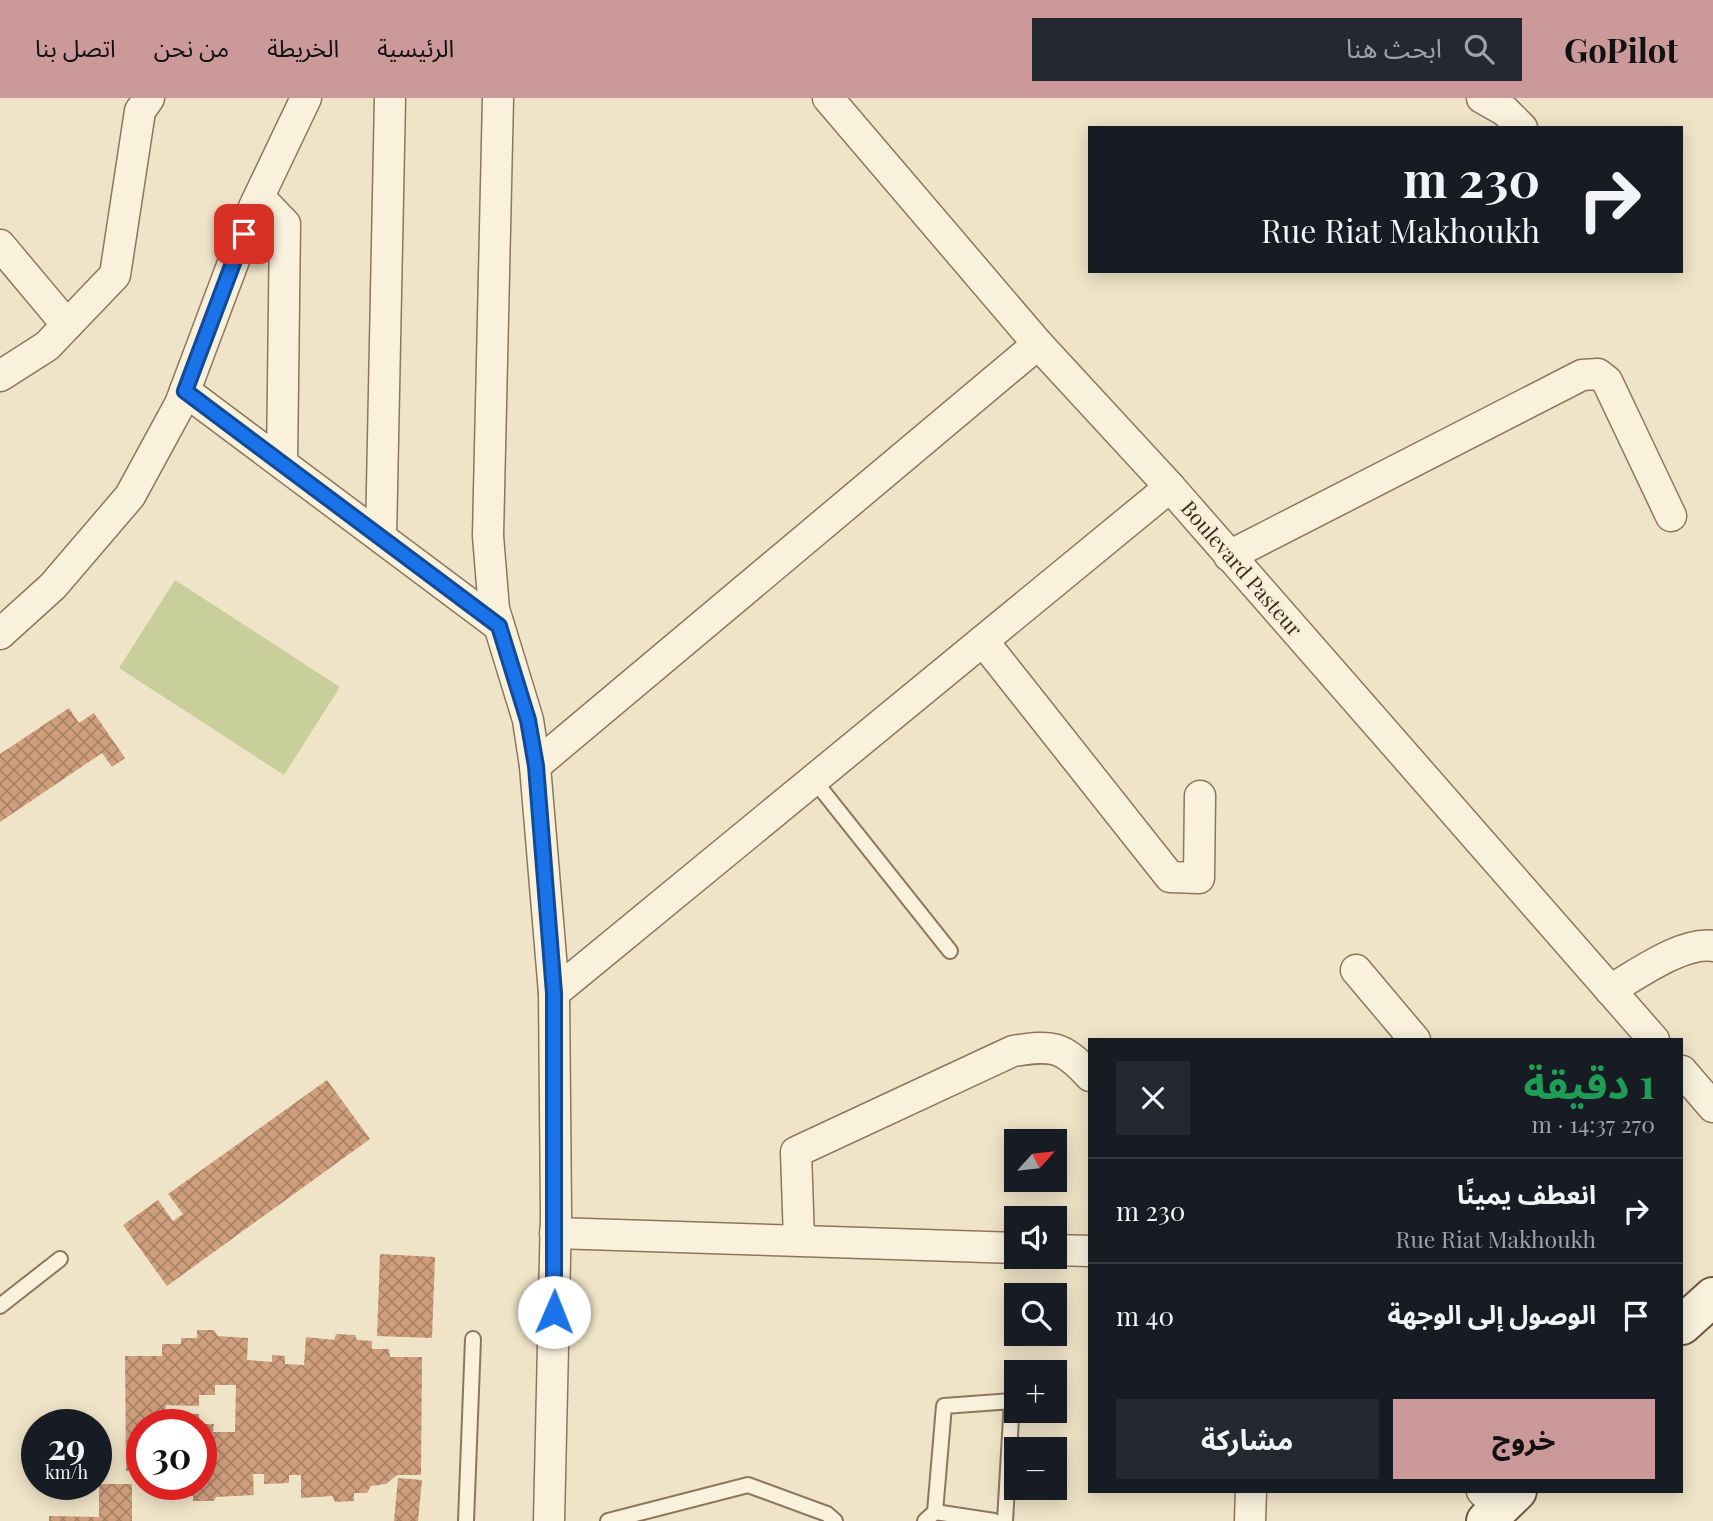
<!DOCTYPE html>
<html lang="ar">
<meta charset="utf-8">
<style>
:root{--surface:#171b24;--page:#242831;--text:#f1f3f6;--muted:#9ea1a6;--line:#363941;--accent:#cc999b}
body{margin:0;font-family:"Playfair Display","Noto Sans Arabic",serif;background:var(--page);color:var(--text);direction:rtl;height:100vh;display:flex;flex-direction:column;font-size:26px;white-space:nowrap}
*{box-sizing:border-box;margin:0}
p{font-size:23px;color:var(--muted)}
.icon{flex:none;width:38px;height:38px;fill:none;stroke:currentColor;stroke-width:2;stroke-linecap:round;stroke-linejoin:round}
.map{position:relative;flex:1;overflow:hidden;direction:ltr}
.drawer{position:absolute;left:1088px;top:940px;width:595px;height:455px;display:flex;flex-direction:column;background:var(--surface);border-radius:0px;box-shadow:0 4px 18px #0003;direction:rtl}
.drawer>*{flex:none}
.banner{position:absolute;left:1088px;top:28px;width:595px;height:147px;border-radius:0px;box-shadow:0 4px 18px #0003;direction:rtl;background:#171b24;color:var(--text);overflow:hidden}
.needle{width:46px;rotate:63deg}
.fabs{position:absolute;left:1004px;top:1031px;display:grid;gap:14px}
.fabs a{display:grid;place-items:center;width:63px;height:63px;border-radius:0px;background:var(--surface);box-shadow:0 4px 18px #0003;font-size:35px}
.speed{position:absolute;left:21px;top:1311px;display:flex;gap:14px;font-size:35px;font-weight:700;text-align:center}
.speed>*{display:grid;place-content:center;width:91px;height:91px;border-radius:50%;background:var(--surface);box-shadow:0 4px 18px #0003;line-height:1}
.speed small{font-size:18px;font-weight:400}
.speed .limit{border:10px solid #d22;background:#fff;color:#111}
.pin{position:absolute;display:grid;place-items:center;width:60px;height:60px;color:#fff;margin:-30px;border-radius:14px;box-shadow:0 4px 10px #0006}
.me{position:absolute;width:77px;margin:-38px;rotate:1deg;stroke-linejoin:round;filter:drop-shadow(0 0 5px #0008)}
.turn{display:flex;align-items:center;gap:24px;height:147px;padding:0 28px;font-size:32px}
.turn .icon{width:91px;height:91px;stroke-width:2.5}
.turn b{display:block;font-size:49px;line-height:60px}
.round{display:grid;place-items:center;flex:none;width:74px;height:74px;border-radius:0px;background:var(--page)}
.headline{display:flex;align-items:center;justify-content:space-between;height:119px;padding:0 28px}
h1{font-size:42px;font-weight:700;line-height:52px;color:#1e9e55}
.action{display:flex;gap:14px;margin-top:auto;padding:14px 28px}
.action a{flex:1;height:80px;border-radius:0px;background:var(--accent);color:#111;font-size:28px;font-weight:700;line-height:80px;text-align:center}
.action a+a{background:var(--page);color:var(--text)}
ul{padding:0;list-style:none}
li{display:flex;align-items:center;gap:21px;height:105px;padding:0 28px;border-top:2px solid var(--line)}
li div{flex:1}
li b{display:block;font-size:26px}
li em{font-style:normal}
header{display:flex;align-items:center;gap:42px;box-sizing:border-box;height:98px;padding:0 35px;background:var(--accent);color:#111}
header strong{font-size:33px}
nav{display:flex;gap:38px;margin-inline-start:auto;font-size:24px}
.search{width:490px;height:63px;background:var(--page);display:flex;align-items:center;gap:18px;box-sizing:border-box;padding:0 24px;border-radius:0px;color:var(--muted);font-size:26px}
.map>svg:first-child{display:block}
.pitch{fill:#c9cf9b}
.building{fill:url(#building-cross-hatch)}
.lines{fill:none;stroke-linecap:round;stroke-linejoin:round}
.lane-casing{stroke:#8d765c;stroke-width:18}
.street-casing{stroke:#8d765c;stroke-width:33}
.secondary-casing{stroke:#6f573f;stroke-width:42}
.lane{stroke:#faf1dc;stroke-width:14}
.street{stroke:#faf1dc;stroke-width:30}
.secondary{stroke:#faf1dc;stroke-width:38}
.route-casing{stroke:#114b97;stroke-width:18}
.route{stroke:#1a73e8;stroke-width:12}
.labels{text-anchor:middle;stroke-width:6;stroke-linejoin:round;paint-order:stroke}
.street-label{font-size:21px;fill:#3d2e20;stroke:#f7eed8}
</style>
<header>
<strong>GoPilot</strong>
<div class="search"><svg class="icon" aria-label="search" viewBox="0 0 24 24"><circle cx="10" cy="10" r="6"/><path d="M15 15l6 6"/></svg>ابحث هنا</div>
<nav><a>الرئيسية</a><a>الخريطة</a><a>من نحن</a><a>اتصل بنا</a></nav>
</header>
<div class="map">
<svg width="1713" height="1423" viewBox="0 0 1713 1423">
<defs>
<pattern id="building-cross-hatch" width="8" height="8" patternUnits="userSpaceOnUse" patternTransform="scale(1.75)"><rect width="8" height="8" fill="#cf9f7d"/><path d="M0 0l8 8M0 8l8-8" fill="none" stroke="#a98266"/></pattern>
</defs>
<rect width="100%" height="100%" fill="#f0e4c8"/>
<polygon class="pitch" points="175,482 340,589 284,677 119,570"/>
<g class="building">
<polygon points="69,610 79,625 94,615 125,660 112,669 102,655 0,724 0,656"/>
<polygon points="327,982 370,1041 167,1188 123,1127 158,1102 173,1123 183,1116 168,1096"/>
<polygon points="380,1156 435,1159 432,1240 377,1238"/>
<polygon points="197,1232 214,1232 218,1238 248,1240 247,1262 272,1264 272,1257 285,1258 285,1266 304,1267 306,1239 334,1242 336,1236 355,1237 357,1242 372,1243 372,1251 389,1251 390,1259 422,1259 421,1377 397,1377 386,1386 371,1388 367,1395 354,1395 354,1403 335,1404 332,1398 301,1400 301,1377 289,1377 289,1385 264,1386 264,1376 253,1376 254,1397 216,1399 214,1403 193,1403 193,1398 178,1398 178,1389 161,1389 161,1386 201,1386 201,1326 214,1326 213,1334 235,1334 236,1287 215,1287 215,1297 199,1297 199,1308 166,1307 165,1315 199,1316 199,1326 142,1326 142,1373 126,1373 125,1258 162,1258 162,1246 181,1246 181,1240 197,1240"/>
<polygon points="398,1380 422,1382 418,1423 394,1423"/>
<polygon points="99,1386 132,1386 132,1423 49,1423 49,1418 99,1419"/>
</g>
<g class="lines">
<defs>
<g id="lane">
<polyline points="814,682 950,853"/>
<polyline points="0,1208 60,1161"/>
<polyline points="935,1414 994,1423"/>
<polyline points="466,1423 473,1241"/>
<polyline points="608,1423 748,1387 827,1416 835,1423"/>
<polyline points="925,1423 935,1414 944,1308 1012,1303 1005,1423"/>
</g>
<g id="street">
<polyline points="498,0 488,438 494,511 528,622 535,668 554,895 556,1116 549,1423"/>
<polyline points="828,0 1038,246 1170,389 1654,942"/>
<polyline points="1482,0 1505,13 1522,30"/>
<polyline points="259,99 285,126 282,365"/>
<polyline points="0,147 67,227"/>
<polyline points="0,278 47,248 115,177 140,13 149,0"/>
<polyline points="185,293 499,528"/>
<polyline points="381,439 390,0"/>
<polyline points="1229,458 1582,277 1598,276 1607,283 1671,418"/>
<polyline points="0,536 53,488 130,398 180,306 254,109 306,0"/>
<polyline points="983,543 1170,779 1199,780 1200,698"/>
<polyline points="535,668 1038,246"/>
<polyline points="1356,872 1415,942"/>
<path d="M1610 892C1636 877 1683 843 1713 848"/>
<polyline points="554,895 1170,389"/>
<polyline points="1682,973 1713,1009"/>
<polyline points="555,1135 1017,1150"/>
<path d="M799 1142 796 1054 1013 953C1052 947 1062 947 1090 978"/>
<polyline points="1055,1152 1090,1153"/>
<polyline points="1482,1393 1499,1411"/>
<polyline points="1250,1423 1251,1393"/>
</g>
<g id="secondary">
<polyline points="1682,1227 1713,1199"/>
<polyline points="1486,1423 1517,1393"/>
</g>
</defs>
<use href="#lane" class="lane-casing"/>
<use href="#street" class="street-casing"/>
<use href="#secondary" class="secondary-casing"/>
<use href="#lane" class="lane"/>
<use href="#street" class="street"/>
<use href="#secondary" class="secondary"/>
</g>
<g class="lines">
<defs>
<polyline id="route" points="244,136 185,293 499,528 528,622 536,668 554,895 554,1214"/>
</defs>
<use href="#route" class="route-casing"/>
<use href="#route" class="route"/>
</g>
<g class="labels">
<g class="street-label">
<text transform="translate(1241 471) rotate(49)" y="7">Boulevard Pasteur</text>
</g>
</g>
</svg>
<div class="fabs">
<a><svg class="needle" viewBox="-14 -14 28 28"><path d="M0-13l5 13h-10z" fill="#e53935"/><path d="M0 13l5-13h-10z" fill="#9ea1a6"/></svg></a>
<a><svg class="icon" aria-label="sound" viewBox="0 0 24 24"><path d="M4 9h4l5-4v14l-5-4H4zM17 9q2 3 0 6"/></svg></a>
<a><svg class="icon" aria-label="search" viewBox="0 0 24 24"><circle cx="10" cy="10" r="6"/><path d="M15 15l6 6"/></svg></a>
<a>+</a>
<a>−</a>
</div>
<div class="speed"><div>29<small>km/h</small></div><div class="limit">30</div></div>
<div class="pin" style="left:244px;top:136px;background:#d93025"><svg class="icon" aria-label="arrive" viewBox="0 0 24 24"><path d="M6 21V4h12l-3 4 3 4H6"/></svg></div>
<svg class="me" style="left:554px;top:1214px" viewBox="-20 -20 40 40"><circle r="19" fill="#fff"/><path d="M0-13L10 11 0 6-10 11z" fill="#1a73e8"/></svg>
<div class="banner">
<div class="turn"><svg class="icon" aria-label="right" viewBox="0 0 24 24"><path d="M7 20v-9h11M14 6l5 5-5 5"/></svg><div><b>230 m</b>Rue Riat Makhoukh</div></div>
</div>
<section class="drawer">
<div class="headline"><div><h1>1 دقيقة</h1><p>270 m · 14:37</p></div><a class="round"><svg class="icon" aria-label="close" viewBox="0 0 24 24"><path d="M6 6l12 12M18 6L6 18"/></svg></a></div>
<ul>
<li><svg class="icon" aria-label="right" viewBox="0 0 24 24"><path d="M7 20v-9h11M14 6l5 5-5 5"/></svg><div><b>انعطف يمينًا</b><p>Rue Riat Makhoukh</p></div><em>230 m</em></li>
<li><svg class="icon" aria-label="arrive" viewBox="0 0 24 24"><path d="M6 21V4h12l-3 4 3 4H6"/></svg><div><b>الوصول إلى الوجهة</b></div><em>40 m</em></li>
</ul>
<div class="action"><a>خروج</a><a>مشاركة</a></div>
</section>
</div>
